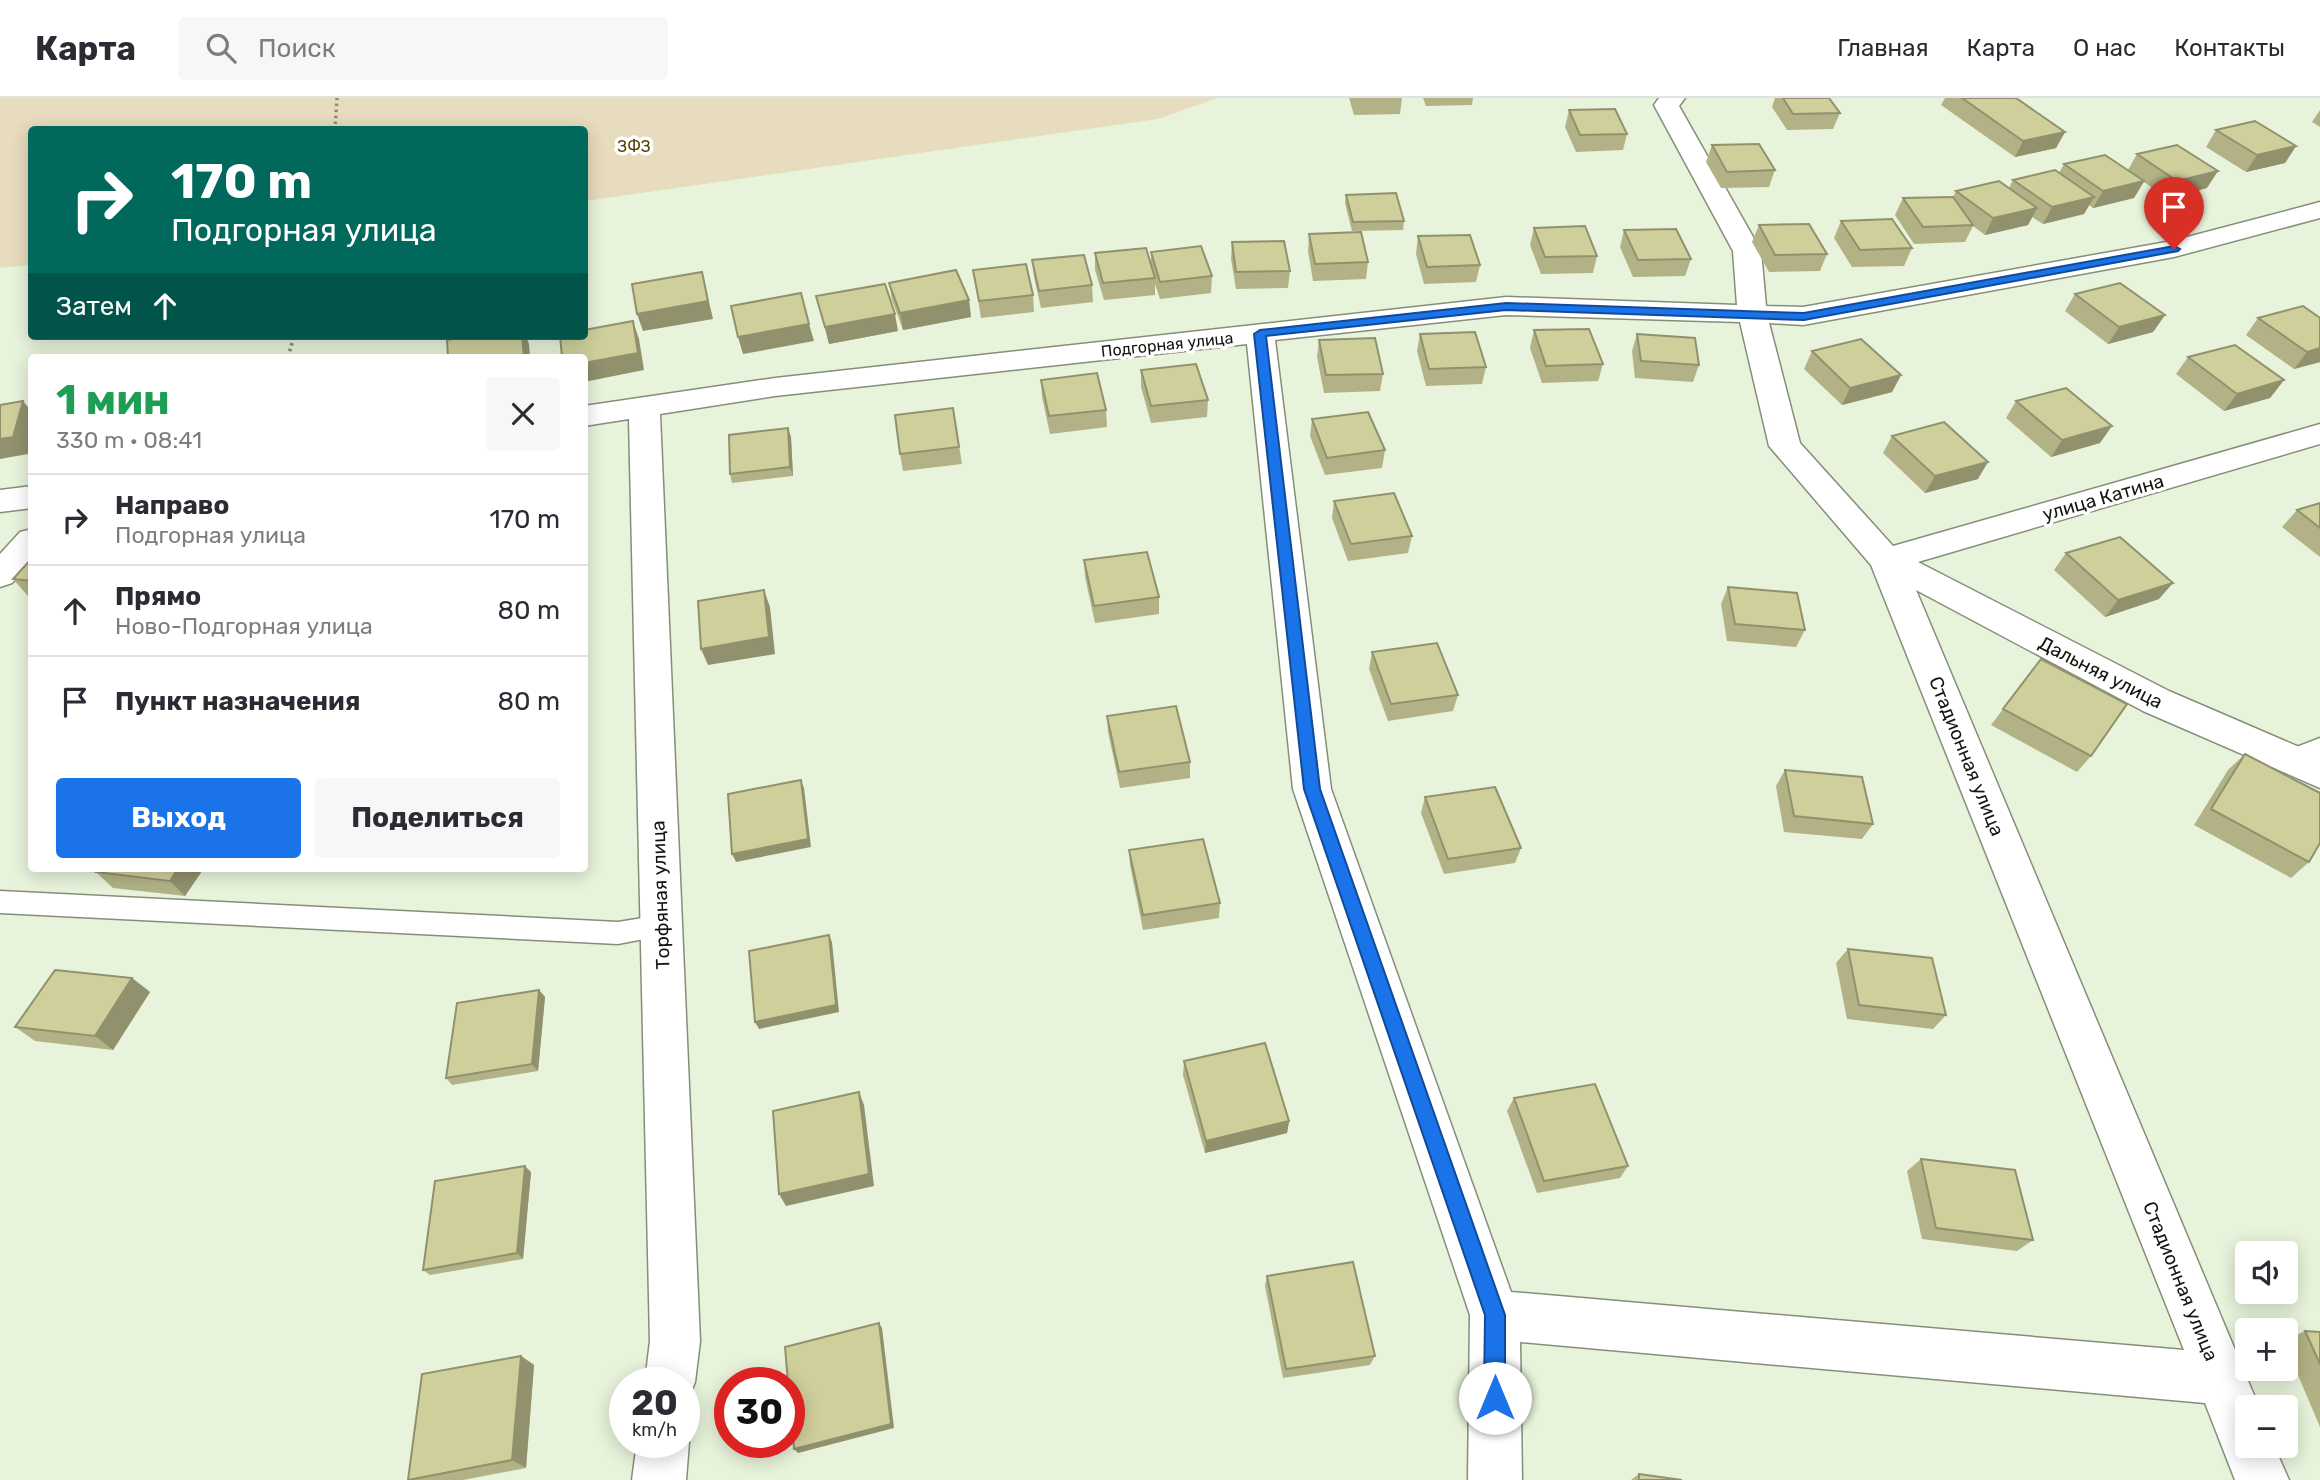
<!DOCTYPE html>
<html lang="ru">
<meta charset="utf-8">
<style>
:root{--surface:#fff;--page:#f7f7f7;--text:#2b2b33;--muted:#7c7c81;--line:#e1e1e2;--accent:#1a73e8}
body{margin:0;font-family:Rubik,sans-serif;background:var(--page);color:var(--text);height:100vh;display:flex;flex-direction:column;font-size:26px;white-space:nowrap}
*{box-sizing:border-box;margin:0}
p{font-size:23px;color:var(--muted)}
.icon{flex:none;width:38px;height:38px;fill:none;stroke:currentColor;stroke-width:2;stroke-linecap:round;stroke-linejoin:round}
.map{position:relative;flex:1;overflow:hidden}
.details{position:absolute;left:28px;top:256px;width:560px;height:518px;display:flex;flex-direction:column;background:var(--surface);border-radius:7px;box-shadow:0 4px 18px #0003}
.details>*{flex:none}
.banner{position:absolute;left:28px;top:28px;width:560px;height:214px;border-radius:7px;box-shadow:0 4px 18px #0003;background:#00695c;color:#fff;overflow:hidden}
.fabs{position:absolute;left:2235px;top:1143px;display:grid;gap:14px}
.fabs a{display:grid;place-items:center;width:63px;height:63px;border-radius:7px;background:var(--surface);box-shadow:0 4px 18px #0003;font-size:35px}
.speed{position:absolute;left:609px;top:1269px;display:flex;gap:14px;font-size:35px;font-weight:700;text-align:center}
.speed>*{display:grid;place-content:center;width:91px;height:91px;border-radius:50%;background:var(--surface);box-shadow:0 4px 18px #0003;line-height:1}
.speed small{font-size:18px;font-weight:400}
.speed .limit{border:10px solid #d22;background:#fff;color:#111}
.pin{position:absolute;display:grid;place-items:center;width:60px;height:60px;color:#fff;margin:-72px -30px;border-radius:50% 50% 50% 0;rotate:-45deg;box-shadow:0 0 7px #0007}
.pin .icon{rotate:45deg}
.me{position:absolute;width:77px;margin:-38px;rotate:0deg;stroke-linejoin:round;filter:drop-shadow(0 0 5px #0008)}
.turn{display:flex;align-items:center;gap:24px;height:147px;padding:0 28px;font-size:32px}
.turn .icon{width:91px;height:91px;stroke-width:2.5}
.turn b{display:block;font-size:49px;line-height:60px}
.then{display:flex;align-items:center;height:66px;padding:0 28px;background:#0003;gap:14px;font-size:26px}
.round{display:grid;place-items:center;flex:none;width:74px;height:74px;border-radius:7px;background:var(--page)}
.summary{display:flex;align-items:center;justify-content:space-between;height:119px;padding:0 28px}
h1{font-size:42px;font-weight:700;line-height:52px;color:#1e9e55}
.cta{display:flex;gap:14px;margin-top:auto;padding:14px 28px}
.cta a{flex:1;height:80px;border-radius:7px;background:var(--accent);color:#fff;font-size:28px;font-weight:700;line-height:80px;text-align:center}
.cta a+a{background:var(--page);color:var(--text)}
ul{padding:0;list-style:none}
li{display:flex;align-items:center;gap:21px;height:91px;padding:0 28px;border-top:2px solid var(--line)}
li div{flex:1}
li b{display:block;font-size:26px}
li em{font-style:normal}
header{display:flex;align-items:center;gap:42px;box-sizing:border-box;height:98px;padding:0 35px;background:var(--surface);border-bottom:2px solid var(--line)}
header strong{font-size:33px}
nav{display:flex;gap:38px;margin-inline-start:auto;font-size:24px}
.search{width:490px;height:63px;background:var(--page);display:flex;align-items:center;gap:18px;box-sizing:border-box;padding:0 24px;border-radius:7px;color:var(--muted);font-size:26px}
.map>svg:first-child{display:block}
.green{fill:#e8dcbe}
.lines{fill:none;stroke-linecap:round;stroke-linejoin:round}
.lane-casing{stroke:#858e79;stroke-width:3}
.street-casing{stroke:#858e79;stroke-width:3}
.path{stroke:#868e7e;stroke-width:3.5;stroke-dasharray:2.5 3.5;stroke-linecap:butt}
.lane{fill:#fff;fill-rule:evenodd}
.street{fill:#fff;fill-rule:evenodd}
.wall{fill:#b2b286}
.shaded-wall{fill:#91916d}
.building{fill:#cfcf9c;stroke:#91916d;stroke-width:2}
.route{fill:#1a73e8;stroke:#114b97;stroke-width:2}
.labels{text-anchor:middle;stroke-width:7;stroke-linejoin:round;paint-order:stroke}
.far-park-label{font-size:16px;fill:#523e00;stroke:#fff}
.far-street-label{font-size:16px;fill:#13170f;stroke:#fff}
.street-label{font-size:19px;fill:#13170f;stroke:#fff}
</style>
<header>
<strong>Карта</strong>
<div class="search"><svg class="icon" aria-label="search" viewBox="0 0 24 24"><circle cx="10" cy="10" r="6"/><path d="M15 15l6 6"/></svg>Поиск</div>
<nav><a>Главная</a><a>Карта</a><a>О нас</a><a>Контакты</a></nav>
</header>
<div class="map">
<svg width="2320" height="1382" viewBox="0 0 2320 1382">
<rect width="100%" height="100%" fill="#e8f3db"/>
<polygon class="green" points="0,0 1217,0 1158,21 585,103 584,32 32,32 31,167 0,170"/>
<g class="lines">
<defs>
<g id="lane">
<polygon points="2320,640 2320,659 2290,671 2281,669 2278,662 2281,655"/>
<polygon points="0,793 618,824 661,817 670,820 674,828 670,836 618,846 0,815"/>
</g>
<g id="street">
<path d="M1659 0H1685L1679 8 1761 153 1766 208 1803 209 2172 143 2320 104V120L2174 159 1803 227 1769 225 1800 345 1893 448 2320 326V346L1918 464 2169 593 2320 658V690L2143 613 1916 492 2259 1309H2247V1348H2274L2289 1382H2235L2205 1305 1520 1244 1522 1382H1468L1470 1217 1293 691 1247 246 775 298 660 316 700 1243 695 1284 688 1302 684 1304V1284H645L650 1243 629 321 584 328V308L775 280 1506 199 1737 207 1733 153 1654 7ZM1506 217 1740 224 1769 348 1871 467 2184 1252 1511 1194 1331 691 1275 242Z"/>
<polygon points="32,388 32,410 0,414 0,392"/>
<polygon points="32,431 32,464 12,485 0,489 0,456 20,434"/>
<polygon points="684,1332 689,1344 686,1382 632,1382 637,1344 684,1344"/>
</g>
</defs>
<use href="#lane" class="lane-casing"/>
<use href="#street" class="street-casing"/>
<g class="path">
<polyline points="335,32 337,0"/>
<polyline points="288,259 294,238"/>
</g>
<use href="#lane" class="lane"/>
<use href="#street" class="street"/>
</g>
<g class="wall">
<polygon points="1349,0 1402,0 1400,16 1354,17"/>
<polygon points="1423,0 1473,0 1472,7 1426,8"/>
<polygon points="1775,0 1829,0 1840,15 1833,31 1787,32 1772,9"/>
<polygon points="1945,0 2016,0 2065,34 2056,50 2015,59 1941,7"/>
<polygon points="1569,12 1627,36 1623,52 1576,54 1565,29"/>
<polygon points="2320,12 2320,29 2312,24"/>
<polygon points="2216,32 2296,48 2285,65 2246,74 2206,49"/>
<polygon points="1712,47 1775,72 1769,89 1721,90 1706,64"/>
<polygon points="2137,56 2207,90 2167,100 2144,84 2134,100 2093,110 2089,107 2084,116 2043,126 2032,119 2028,127 1985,137 1973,128 1965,144 1914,146 1895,117 1903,100 1953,99 1956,93 2009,90 2013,82 2059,75 2064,66 2128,72"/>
<polygon points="1346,97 1404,123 1403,132 1352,133 1345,105"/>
<polygon points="1841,123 1912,150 1904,168 1852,169 1834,140"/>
<polygon points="1759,127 1827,156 1820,173 1769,174 1752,144"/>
<polygon points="1534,130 1597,158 1593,175 1541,176 1530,147"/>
<polygon points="1624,132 1691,161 1685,178 1633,179 1620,149"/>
<polygon points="1309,136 1368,164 1366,181 1313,183 1308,153"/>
<polygon points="1418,138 1480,167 1476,184 1424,186 1416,156"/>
<polygon points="1232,144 1290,173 1288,190 1236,191 1231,161"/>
<polygon points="1151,154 1212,178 1211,195 1160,201 1155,186 1155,197 1104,202 1095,172 1095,155 1151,165"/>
<polygon points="1032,162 1092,187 1093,204 1041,210 1034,179"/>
<polygon points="973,172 1033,197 1034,214 981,220"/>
<polygon points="889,185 969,202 971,219 903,232 892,202"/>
<polygon points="2075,196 2165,217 2153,234 2108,246 2065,213"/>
<polygon points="816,198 898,233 829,246"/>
<polygon points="2258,220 2320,220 2320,264 2294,271 2246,237"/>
<polygon points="1534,232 1603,266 1598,283 1542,285 1530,250"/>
<polygon points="1420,236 1486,269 1482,286 1426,288 1417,253"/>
<polygon points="1637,236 1699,267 1693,284 1635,280 1632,253"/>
<polygon points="1319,242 1383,276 1380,293 1324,295 1317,259"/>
<polygon points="1812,253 1901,277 1892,294 1842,307 1804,271"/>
<polygon points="2188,259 2284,282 2270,300 2224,313 2176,276"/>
<polygon points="1141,272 1208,302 1207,319 1151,325 1141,289"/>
<polygon points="1041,282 1106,312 1107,329 1050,336 1042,299"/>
<polygon points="2016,303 2100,345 2051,359 2006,320"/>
<polygon points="953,310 962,366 903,373 900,356"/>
<polygon points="1312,321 1385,352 1382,370 1325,377 1310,338"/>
<polygon points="1892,338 1978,381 1925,395 1883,355"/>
<polygon points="791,339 793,378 732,385 730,376"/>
<polygon points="1334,403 1412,438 1408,455 1348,463 1332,420"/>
<polygon points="2320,405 2320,459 2282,429 2297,412"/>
<polygon points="2066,455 2159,501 2105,519 2054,472"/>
<polygon points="32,460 32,498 28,498 13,481"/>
<polygon points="1084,462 1159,499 1159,516 1095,525 1085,479"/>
<polygon points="1728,489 1805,532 1796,549 1727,543 1721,506"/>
<polygon points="1372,554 1458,597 1453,613 1388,623 1369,571"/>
<polygon points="2041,561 2091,658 2077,674 1991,627"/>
<polygon points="1107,618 1190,664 1190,680 1120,690 1108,634"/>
<polygon points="2245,656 2309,764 2291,780 2194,727 2228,672"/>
<polygon points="1785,672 1873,726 1862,741 1784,734 1776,688"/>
<polygon points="1425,699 1521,750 1515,765 1444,776 1421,715"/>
<polygon points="1129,752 1220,805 1219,820 1143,832 1130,767"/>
<polygon points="204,770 185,798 113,790 96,774"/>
<polygon points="1848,851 1946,917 1933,931 1847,921 1836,865"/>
<polygon points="132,880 150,894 113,952 35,943 15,929"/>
<polygon points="539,892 545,899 538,973 452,987 446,980"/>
<polygon points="1184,963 1289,1023 1287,1035 1205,1055 1183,977"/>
<polygon points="1514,1000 1628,1068 1620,1080 1537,1095 1507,1013"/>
<polygon points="1921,1061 2033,1142 2017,1153 1922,1141 1907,1073"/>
<polygon points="531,1074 523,1161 430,1177 423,1172"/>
<polygon points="1267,1178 1375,1258 1370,1267 1283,1280 1265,1188"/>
<polygon points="2305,1233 2320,1234 2320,1329 2286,1249 2286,1242"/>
<polygon points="521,1258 534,1267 526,1370 463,1382 408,1382"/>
<polygon points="1639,1376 1682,1382 1631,1382"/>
</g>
<g class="shaded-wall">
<polygon points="2065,34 2056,50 2015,59 2023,43"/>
<polygon points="2296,48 2285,65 2246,74 2257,57"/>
<polygon points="2218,73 2207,90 2167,100 2177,83"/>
<polygon points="2144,83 2134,100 2093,110 2103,93"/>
<polygon points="2094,99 2084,116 2043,126 2052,109"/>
<polygon points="2037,110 2028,127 1985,137 1993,120"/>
<polygon points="702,174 713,221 643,233 637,216"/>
<polygon points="969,202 971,219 903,232 900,215"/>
<polygon points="895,216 898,233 829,246 825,229"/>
<polygon points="2165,217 2153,234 2108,246 2119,229"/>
<polygon points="633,223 639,241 644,272 584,284 584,265"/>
<polygon points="809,226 814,243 743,256 738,239"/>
<polygon points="522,238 526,238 529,246 530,259 524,259"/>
<polygon points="2320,250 2320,264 2294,271 2307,254"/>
<polygon points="1901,277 1892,294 1842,307 1850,290"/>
<polygon points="2284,282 2270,300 2224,313 2237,296"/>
<polygon points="23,303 32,314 32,341 28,356 0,361 0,341"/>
<polygon points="2112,328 2100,345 2051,359 2062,342"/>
<polygon points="788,330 791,339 793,378 790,369"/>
<polygon points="1988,364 1978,381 1925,395 1935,378"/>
<polygon points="2173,485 2159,501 2105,519 2118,502"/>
<polygon points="764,492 770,509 775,556 708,567 701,551"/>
<polygon points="801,682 804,690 811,749 736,764 732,756"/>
<polygon points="178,770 204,770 185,798 170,783"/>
<polygon points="829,837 832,844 839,914 759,931 755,924"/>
<polygon points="132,880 150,894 113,952 95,938"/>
<polygon points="539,892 545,899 538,973 532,966"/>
<polygon points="859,994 864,1007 874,1088 786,1108 779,1096"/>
<polygon points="1289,1023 1287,1035 1205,1055 1206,1043"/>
<polygon points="525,1068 531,1074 523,1161 517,1155"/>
<polygon points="879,1225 882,1230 894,1330 798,1355 794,1351"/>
<polygon points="521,1258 534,1267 526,1370 512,1362"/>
</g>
<g class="building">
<polygon points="1783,0 1829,0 1840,15 1793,16"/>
<polygon points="1962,0 2016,0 2065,34 2023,43"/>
<polygon points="1615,11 1627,36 1580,37 1569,12"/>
<polygon points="2255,23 2296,48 2257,57 2216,32"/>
<polygon points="1759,46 1775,72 1727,74 1712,47"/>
<polygon points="2177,47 2218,73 2177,83 2137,56"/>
<polygon points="2105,57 2144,83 2103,93 2064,66"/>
<polygon points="2055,72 2094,99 2052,109 2013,82"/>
<polygon points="1999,83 2037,110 1993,120 1956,93"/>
<polygon points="1396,95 1404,123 1353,124 1346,97"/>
<polygon points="1953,99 1973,127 1923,129 1903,100"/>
<polygon points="1892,121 1912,150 1860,152 1841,123"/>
<polygon points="1809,126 1827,156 1775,157 1759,127"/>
<polygon points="1585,128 1597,158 1545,159 1534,130"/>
<polygon points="1676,131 1691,161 1638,162 1624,132"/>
<polygon points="1361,134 1368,164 1315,166 1309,136"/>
<polygon points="1470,137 1480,167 1427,169 1418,138"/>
<polygon points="1284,143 1290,173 1236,174 1232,144"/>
<polygon points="1201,148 1212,178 1160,184 1151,154"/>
<polygon points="1146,150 1155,180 1103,185 1095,155"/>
<polygon points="1084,157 1092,187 1039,193 1032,162"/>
<polygon points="1026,166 1033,197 979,203 973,172"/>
<polygon points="956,172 969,202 900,215 889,185"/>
<polygon points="702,174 708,203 637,216 632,186"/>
<polygon points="2120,185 2165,217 2119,229 2075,196"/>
<polygon points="885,186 895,216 825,229 816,198"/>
<polygon points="801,195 809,226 738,239 731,208"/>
<polygon points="2303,208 2320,220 2320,250 2307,254 2258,220"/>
<polygon points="633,223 638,255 584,265 584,259 562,259 560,238 584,238 584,232"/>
<polygon points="1589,231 1603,266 1546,268 1534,232"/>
<polygon points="1475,234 1486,269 1429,271 1420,236"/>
<polygon points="1637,236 1695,240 1699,267 1641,263"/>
<polygon points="469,238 522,238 524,259 448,259 447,242"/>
<polygon points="1375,240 1383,276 1326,277 1319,242"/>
<polygon points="1861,241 1901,277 1850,290 1812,253"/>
<polygon points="2235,247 2284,282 2237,296 2188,259"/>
<polygon points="1196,266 1208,302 1151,308 1141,272"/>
<polygon points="1097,275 1106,312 1049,318 1041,282"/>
<polygon points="2066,290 2112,328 2062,342 2016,303"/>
<polygon points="23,303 13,339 0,341 0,307"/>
<polygon points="953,310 959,349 900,356 895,317"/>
<polygon points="1368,314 1385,352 1327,360 1312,321"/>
<polygon points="1944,324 1988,364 1935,378 1892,338"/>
<polygon points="788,330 790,369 730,376 729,337"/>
<polygon points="1394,395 1412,438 1351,446 1334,403"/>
<polygon points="2320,405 2320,430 2297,412"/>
<polygon points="2120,439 2173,485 2118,502 2066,455"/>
<polygon points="1147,454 1159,499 1094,508 1084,462"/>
<polygon points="32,460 32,483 13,481"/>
<polygon points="1728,489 1797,495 1805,532 1735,526"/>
<polygon points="764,492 769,539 701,551 698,503"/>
<polygon points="1437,545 1458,597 1391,606 1372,554"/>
<polygon points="2041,561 2127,606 2091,658 2003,611"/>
<polygon points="1176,608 1190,664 1119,674 1107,618"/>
<polygon points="2245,656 2320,695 2320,745 2309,764 2211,711"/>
<polygon points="1785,672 1862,679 1873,726 1794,718"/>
<polygon points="801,682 808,741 732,756 728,696"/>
<polygon points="1495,689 1521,750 1448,761 1425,699"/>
<polygon points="1203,741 1220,805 1143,817 1129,752"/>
<polygon points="99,770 178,770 170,783 96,774"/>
<polygon points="829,837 836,907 755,924 749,853"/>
<polygon points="1848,851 1932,860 1946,917 1859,907"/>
<polygon points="55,872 132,880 95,938 15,929"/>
<polygon points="539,892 532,966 446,980 457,905"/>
<polygon points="1265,945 1289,1023 1206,1043 1184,963"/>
<polygon points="1595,986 1628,1068 1544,1083 1514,1000"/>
<polygon points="859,994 869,1076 779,1096 773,1013"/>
<polygon points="1921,1061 2015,1072 2033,1142 1936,1130"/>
<polygon points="525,1068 517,1155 423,1172 435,1083"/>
<polygon points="1353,1164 1375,1258 1286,1271 1267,1178"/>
<polygon points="879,1225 891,1326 794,1351 789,1284 788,1284 785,1249"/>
<polygon points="2305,1233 2320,1234 2320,1266"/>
<polygon points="521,1258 512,1362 408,1382 422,1276"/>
<polygon points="1639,1376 1682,1382 1639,1382"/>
</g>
<polygon class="route" points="2174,148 2180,151 2178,153 1804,222 1506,212 1266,238 1320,691 1505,1217 1505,1300 1502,1307 1495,1310 1487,1307 1484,1300 1485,1217 1304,691 1254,236 1260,232 1506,205 1804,215"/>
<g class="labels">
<g class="far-park-label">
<text x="634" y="54">ЗФЗ</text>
</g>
<g class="far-street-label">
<text transform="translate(1167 246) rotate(-6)" y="6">Подгорная улица</text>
</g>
<g class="street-label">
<text transform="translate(2103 399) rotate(-16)" y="7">улица Катина</text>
<text transform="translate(2101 574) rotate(27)" y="7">Дальняя улица</text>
<text transform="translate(1967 658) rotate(68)" y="7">Стадионная улица</text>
<text transform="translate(660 797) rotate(-92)" y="7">Торфяная улица</text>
<text transform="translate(2181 1183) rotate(68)" y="7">Стадионная улица</text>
</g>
</g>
</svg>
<div class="fabs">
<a><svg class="icon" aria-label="sound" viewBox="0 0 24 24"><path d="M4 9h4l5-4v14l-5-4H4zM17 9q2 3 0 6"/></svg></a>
<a>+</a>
<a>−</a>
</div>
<div class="speed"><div>20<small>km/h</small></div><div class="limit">30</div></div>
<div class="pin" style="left:2174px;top:151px;background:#d93025"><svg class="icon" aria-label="arrive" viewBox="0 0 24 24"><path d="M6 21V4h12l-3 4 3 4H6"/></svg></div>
<svg class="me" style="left:1495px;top:1300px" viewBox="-20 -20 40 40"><circle r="19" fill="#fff"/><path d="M0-13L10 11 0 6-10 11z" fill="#1a73e8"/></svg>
<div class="banner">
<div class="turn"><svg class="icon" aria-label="right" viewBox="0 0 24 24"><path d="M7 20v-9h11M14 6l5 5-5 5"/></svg><div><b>170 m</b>Подгорная улица</div></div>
<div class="then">Затем<svg class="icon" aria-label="ahead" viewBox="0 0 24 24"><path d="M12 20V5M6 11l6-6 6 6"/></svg></div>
</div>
<section class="details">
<div class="summary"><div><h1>1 мин</h1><p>330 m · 08:41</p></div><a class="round"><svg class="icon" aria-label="close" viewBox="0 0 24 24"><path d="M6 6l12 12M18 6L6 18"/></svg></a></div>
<ul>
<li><svg class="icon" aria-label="right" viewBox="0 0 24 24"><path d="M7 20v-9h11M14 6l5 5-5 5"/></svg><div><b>Направо</b><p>Подгорная улица</p></div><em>170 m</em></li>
<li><svg class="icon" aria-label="ahead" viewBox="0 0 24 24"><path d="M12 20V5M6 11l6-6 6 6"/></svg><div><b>Прямо</b><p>Ново-Подгорная улица</p></div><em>80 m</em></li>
<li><svg class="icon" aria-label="arrive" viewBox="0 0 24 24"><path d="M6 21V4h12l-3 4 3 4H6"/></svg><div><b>Пункт назначения</b></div><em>80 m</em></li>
</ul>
<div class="cta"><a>Выход</a><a>Поделиться</a></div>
</section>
</div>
